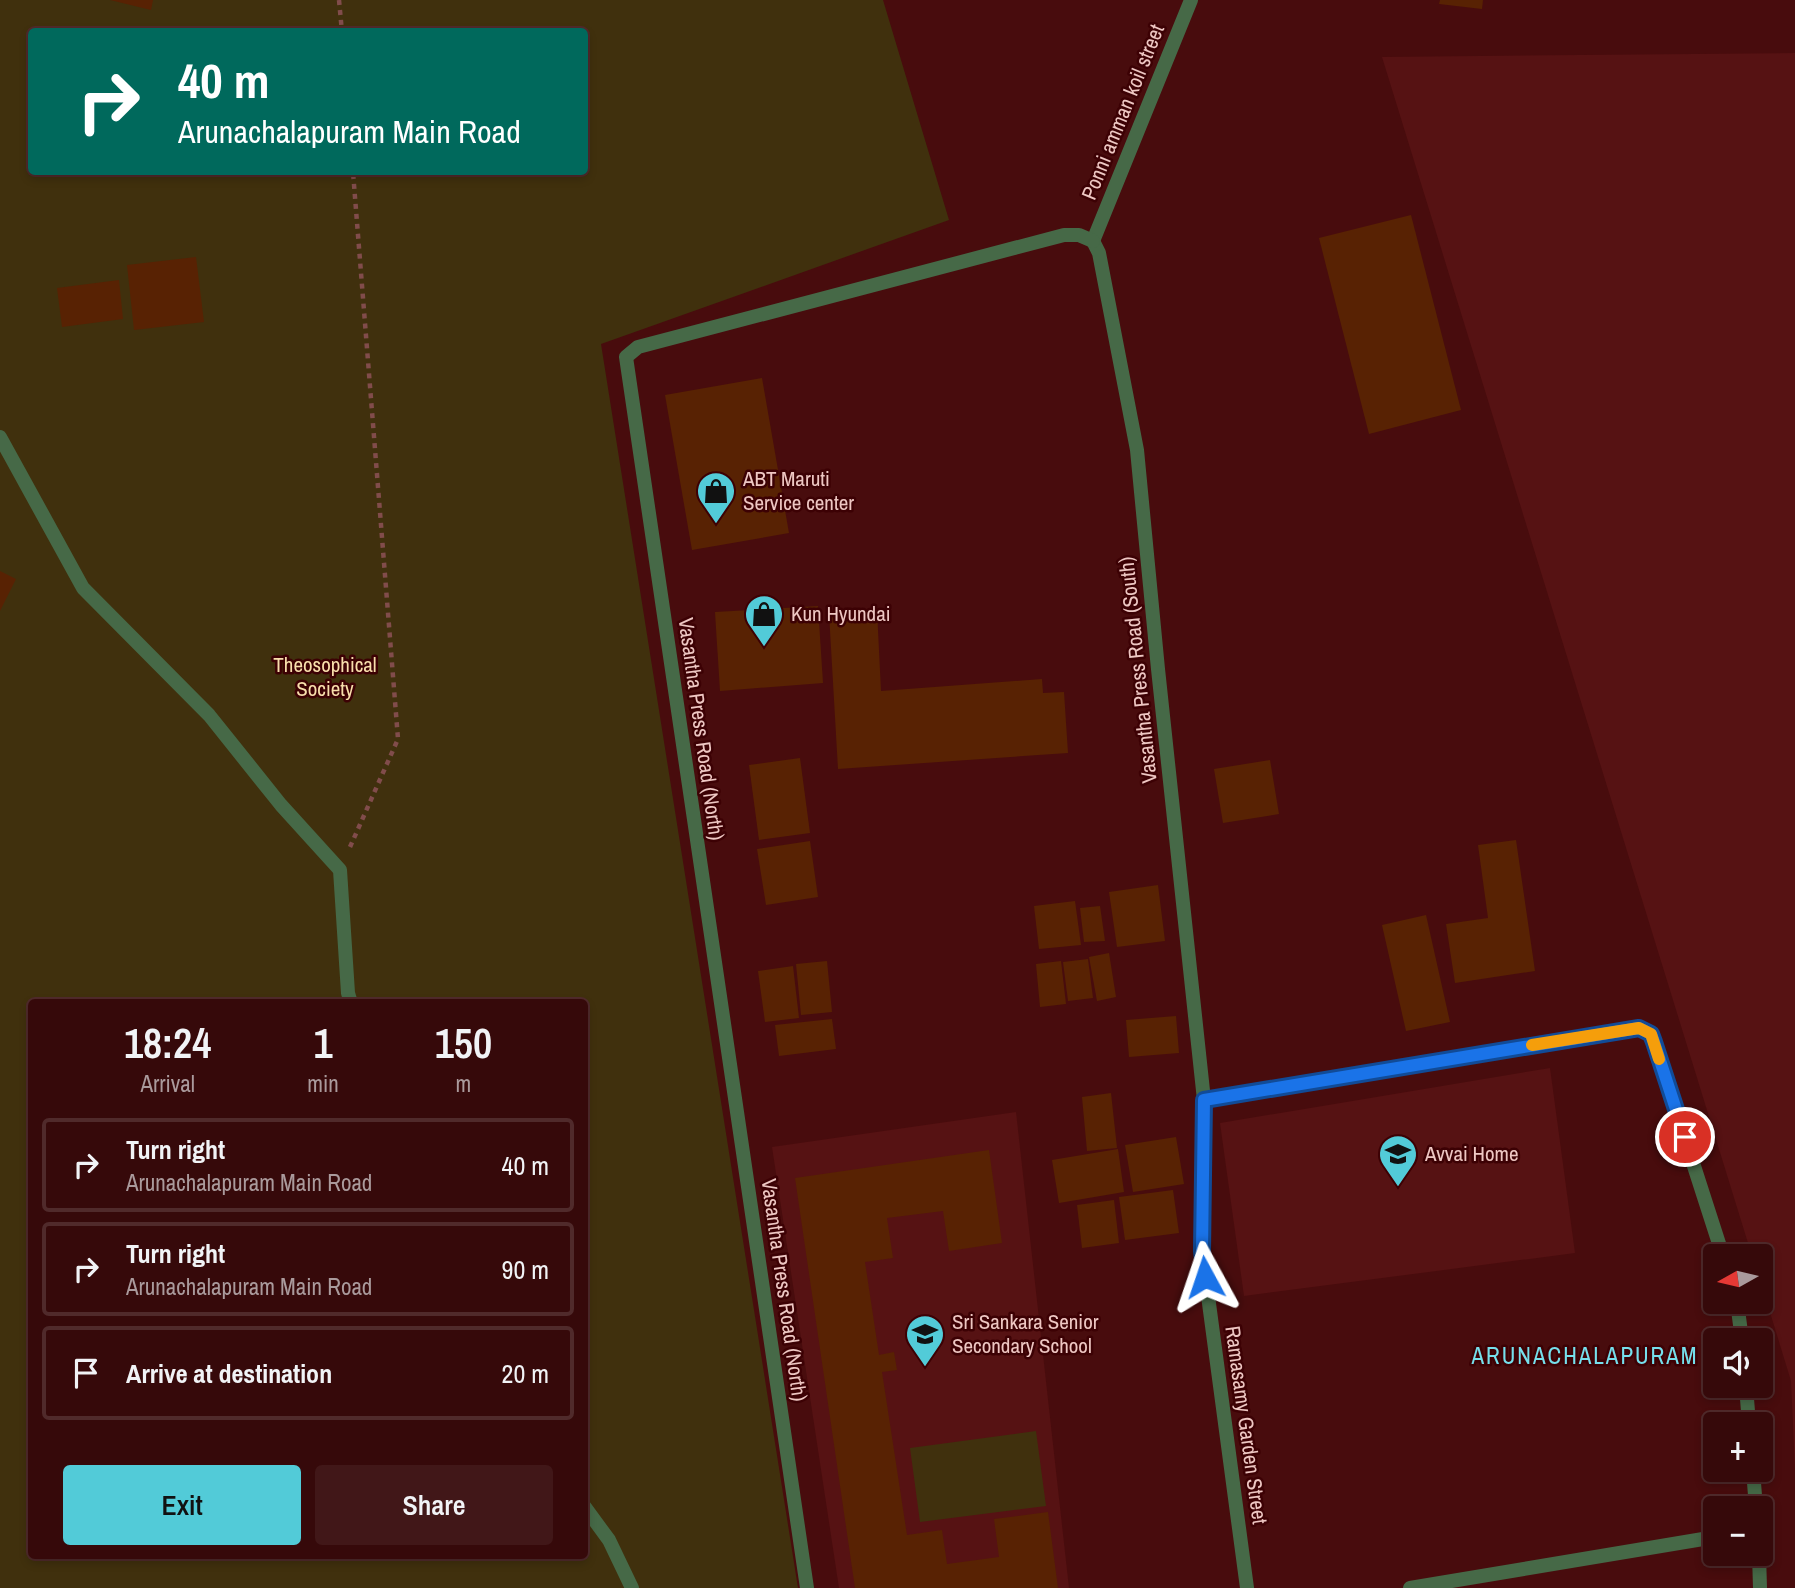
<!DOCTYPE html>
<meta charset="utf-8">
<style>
:root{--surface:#36090a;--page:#411718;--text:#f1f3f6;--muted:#aa9a9c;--line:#502a2b;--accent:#52cbd8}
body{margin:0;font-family:"Archivo Narrow",sans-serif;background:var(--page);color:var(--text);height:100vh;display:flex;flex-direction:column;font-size:26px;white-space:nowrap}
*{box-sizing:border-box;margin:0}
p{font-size:23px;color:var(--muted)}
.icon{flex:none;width:38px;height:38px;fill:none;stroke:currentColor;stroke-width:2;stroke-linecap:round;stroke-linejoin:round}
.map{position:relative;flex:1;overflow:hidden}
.panel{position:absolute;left:28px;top:999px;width:560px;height:560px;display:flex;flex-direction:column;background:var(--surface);border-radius:7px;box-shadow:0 4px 10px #0003,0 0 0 2px var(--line)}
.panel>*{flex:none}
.hud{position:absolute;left:28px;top:28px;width:560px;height:147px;border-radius:7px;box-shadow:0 4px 10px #0003,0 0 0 2px var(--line);background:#00695c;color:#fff;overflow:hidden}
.needle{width:46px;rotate:262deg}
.tools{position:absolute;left:1703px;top:1244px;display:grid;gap:14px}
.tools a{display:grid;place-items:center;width:70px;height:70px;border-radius:7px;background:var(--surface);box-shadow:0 4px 10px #0003,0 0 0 2px var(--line);font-size:35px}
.pin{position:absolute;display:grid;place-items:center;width:60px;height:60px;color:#fff;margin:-30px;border:4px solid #fff;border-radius:50%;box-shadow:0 2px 7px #0007}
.me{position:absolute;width:77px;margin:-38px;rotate:355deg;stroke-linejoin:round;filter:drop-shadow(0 0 5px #0008)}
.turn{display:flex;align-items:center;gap:24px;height:147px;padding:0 35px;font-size:32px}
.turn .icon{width:91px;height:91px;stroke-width:2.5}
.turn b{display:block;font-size:49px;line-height:60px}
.eta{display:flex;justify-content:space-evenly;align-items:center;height:119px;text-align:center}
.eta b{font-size:42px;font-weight:600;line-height:49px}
.button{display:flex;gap:14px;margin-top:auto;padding:14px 35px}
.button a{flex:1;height:80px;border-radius:7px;background:var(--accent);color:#111;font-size:28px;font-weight:600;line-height:80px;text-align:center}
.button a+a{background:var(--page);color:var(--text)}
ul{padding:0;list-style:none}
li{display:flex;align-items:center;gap:21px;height:94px;margin:0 14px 10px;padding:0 21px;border:4px solid var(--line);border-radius:7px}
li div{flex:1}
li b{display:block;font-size:26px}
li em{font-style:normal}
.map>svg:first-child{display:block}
.built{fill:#561213}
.green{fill:#40300d;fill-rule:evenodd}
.building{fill:#582203}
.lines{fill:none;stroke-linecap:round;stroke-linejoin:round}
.path{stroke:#814c4b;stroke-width:4.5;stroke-dasharray:5 5;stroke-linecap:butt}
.lane{stroke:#466947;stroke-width:14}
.street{stroke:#466947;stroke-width:14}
.route-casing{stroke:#114b97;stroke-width:18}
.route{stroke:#1a73e8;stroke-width:12}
.slow{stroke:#f59e0b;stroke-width:12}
.labels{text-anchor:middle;stroke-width:5;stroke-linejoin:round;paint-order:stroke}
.street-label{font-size:21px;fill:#eec7c3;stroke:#3c0104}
.poi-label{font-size:21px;fill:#eec7c3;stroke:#3c0104;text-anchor:start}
.park-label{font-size:21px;fill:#f8dfac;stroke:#3c0104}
.neighbourhood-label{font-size:23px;letter-spacing:2px;fill:#76e0ec;stroke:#3c0104}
</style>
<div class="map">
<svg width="1795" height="1588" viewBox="0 0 1795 1588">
<rect width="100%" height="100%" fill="#480c0d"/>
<g class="built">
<polygon points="1795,53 1795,1469 1791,1381 1761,1283 1760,1256 1752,1256 1382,57"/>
<polygon points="1550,1068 1575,1253 1244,1296 1220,1123"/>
<polygon points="1016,1112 1069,1588 839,1588 772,1147"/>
</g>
<g class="green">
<path d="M0 0H883L949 220 601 344 798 1588H0ZM32 32H584V172H32ZM32 1003H584V1556H32Z"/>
<polygon points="1036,1431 1046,1506 920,1522 910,1448"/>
</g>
<g class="building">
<polygon points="110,0 153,0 151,10"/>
<polygon points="1440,0 1483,0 1482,9 1439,4"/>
<polygon points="1411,215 1461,410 1369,434 1319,238"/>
<polygon points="196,257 204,322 134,330 127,265"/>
<polygon points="119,280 123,319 62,327 57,288"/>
<polygon points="762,378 789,533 692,550 665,395"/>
<polygon points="0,571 16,579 0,611"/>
<polygon points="818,606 823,683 720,691 715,612"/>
<polygon points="877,610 881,691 1042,679 1043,693 1064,692 1068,753 838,769 829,613"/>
<polygon points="800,758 810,833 759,840 749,765"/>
<polygon points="1270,760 1279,814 1223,823 1214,769"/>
<polygon points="1516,840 1535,971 1455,983 1446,924 1488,918 1478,845"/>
<polygon points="810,841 818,897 766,905 757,849"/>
<polygon points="1158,885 1165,941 1117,947 1109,892"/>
<polygon points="1075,901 1081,945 1039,949 1034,906"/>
<polygon points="1100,906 1105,941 1084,942 1080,908"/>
<polygon points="1426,915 1450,1022 1406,1031 1382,925"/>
<polygon points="1109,953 1116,997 1097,1001 1089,957"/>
<polygon points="1088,959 1093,998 1068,1001 1063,962"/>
<polygon points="827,961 832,1012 801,1015 796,964"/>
<polygon points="1061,961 1066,1004 1040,1007 1036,964"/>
<polygon points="793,966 799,1018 765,1022 758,971"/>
<polygon points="1176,1016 1179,1053 1129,1057 1126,1020"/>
<polygon points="832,1019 836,1049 779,1056 775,1025"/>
<polygon points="1111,1093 1117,1148 1087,1151 1082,1097"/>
<polygon points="1176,1137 1184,1184 1133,1192 1125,1145"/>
<polygon points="1118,1149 1124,1192 1059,1203 1052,1160"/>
<polygon points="989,1150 1002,1243 949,1251 943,1211 887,1218 893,1258 865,1262 879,1355 894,1352 897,1370 882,1372 907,1535 942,1530 947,1564 999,1557 994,1519 1048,1512 1058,1588 855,1588 795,1178"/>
<polygon points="1173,1190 1179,1233 1125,1240 1119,1197"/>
<polygon points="1114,1200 1119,1243 1082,1248 1077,1205"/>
</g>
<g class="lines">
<g class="path">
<polyline points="339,0 342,32"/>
<polyline points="350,847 398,739 353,172"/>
</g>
<g class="lane">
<polyline points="0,437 83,588 209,715 281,805 340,870 348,993 351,1003"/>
<polyline points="584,1506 609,1540 632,1588"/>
</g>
<g class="street">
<polyline points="1093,241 1099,253 1137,450 1158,669 1204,1100 1202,1251 1247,1588"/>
<polyline points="1093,241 1191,0"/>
<polyline points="1204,1100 1632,1029 1646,1030 1654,1042 1723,1256"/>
<polyline points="1737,1302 1742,1340"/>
<polyline points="1746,1386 1749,1424"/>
<polyline points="1753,1470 1756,1508"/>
<polyline points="1759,1554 1760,1588"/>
<polyline points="807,1588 626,357 638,347 1064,235 1079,235 1093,241"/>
<polyline points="1410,1588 1715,1537"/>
</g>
</g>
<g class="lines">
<defs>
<polyline id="route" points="1205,1277 1202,1251 1204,1100 1639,1028 1651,1034 1654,1042 1685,1137"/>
</defs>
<use href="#route" class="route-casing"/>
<use href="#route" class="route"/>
<polyline class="slow" points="1532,1045 1639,1028 1651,1034 1659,1059"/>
</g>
<defs>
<symbol id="shop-pin" viewBox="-11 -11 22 30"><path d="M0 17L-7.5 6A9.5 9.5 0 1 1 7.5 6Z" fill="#52cbd8" stroke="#3c0104"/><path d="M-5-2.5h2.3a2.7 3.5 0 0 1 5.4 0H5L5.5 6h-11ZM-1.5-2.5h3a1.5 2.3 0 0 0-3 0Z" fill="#111"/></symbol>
<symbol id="school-pin" viewBox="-11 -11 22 30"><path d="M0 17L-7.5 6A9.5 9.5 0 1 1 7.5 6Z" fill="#52cbd8" stroke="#3c0104"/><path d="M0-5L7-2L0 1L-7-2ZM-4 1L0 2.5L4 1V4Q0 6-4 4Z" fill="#111"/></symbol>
</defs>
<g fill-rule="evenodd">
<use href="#shop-pin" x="694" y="469" width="44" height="60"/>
<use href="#shop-pin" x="742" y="592" width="44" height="60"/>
<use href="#school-pin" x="1376" y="1132" width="44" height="60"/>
<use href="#school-pin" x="903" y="1312" width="44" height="60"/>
</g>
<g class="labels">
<g class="street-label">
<text transform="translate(1123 112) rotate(-68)" y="7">Ponni amman koil street</text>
<text transform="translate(1138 670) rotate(-96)" y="7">Vasantha Press Road (South)</text>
<text transform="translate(701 729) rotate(82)" y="7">Vasantha Press Road (North)</text>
<text transform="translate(784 1290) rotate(82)" y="7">Vasantha Press Road (North)</text>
<text transform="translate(1246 1425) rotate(82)" y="7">Ramasamy Garden Street</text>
</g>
<g class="poi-label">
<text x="743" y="486">ABT Maruti<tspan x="743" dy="24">Service center</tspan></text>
<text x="791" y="621">Kun Hyundai</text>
<text x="1425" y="1161">Avvai Home</text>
<text x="952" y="1329">Sri Sankara Senior<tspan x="952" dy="24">Secondary School</tspan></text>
</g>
<g class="park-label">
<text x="325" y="672">Theosophical<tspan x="325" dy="24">Society</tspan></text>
</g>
<g class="neighbourhood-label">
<text x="1585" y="1364">ARUNACHALAPURAM</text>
</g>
</g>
</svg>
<div class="tools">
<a><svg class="needle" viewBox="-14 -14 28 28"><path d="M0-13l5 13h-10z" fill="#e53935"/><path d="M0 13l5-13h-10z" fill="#aa9a9c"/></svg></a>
<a><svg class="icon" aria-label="sound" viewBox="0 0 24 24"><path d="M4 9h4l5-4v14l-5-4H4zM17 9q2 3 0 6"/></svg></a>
<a>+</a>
<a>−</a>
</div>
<div class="pin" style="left:1685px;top:1137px;background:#d93025"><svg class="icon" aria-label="arrive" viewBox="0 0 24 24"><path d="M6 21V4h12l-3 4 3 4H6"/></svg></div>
<svg class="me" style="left:1205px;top:1277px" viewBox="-20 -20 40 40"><path d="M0-17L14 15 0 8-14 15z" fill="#1a73e8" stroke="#fff" stroke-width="4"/></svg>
<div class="hud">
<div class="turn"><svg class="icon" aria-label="right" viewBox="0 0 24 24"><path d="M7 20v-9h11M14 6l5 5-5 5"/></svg><div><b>40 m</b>Arunachalapuram Main Road</div></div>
</div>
<section class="panel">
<div class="eta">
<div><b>18:24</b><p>Arrival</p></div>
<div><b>1</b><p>min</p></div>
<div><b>150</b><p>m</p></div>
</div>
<ul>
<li><svg class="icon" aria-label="right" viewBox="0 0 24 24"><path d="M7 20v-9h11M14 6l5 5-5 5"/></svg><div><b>Turn right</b><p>Arunachalapuram Main Road</p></div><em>40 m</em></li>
<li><svg class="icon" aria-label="right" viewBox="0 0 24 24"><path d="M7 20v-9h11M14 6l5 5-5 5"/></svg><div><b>Turn right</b><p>Arunachalapuram Main Road</p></div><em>90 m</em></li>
<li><svg class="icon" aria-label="arrive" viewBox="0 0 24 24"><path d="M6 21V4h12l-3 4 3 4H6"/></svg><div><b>Arrive at destination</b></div><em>20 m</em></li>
</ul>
<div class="button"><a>Exit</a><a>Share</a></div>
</section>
</div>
